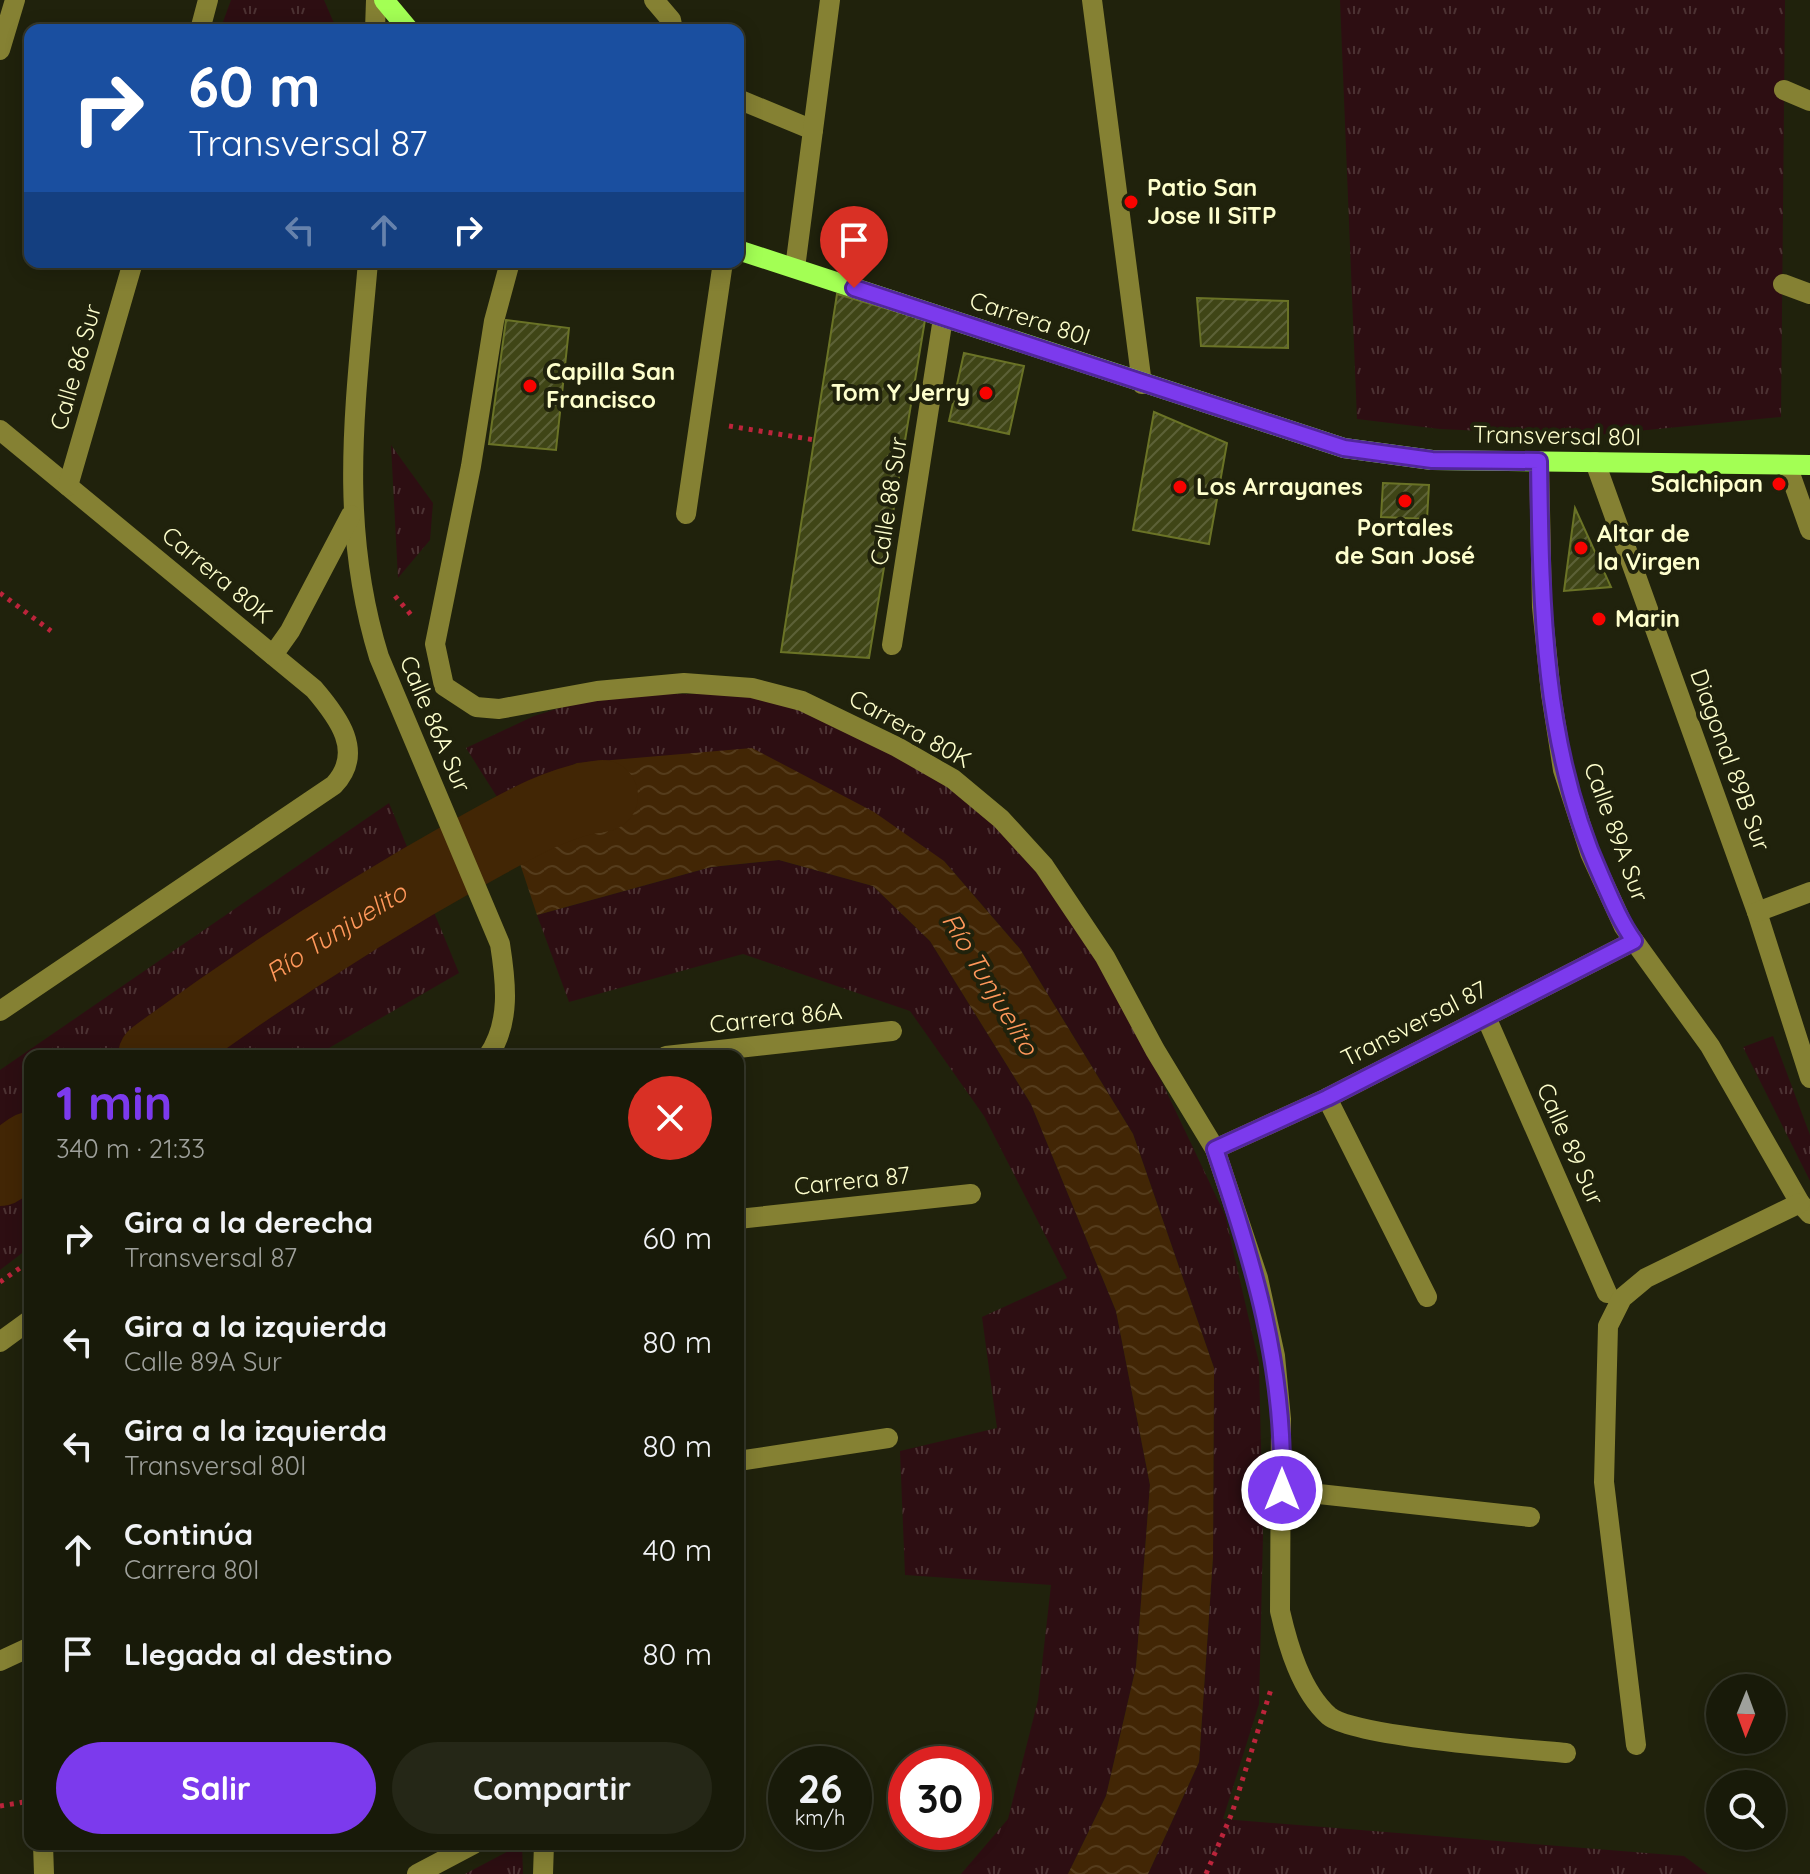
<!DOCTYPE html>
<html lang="es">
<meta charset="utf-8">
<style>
:root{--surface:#181a09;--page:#252717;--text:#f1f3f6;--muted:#9fa19c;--line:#36382a;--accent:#7c3aed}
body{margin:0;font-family:Quicksand,sans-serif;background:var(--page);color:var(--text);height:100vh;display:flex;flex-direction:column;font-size:30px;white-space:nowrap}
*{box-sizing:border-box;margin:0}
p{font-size:26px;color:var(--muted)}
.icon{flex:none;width:44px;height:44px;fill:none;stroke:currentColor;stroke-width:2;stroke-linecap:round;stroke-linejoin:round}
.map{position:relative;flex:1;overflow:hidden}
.details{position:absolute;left:24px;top:1050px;width:720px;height:800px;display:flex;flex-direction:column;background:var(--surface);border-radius:16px;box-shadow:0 4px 20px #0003,0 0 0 2px var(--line)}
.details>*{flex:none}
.top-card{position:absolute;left:24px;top:24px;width:720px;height:244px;border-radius:16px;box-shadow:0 4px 20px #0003,0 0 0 2px var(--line);background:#1a4fa0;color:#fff;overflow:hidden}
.needle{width:52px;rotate:181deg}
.fabs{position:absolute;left:1706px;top:1674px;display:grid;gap:16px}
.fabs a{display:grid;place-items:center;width:80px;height:80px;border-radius:50%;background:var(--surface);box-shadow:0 4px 20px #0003,0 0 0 2px var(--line);font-size:40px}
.speed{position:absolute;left:768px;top:1746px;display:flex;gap:16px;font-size:40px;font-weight:700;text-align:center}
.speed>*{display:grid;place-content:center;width:104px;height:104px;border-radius:50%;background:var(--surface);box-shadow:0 4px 20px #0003,0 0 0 2px var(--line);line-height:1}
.speed small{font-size:20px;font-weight:400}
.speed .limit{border:12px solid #d22;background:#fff;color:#111}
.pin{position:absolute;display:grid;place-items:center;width:68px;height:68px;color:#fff;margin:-82px -34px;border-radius:50% 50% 50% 0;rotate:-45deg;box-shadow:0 0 8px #0007}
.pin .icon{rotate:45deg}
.me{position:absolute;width:88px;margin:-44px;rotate:0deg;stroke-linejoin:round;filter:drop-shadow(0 0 6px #0008)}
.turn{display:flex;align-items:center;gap:28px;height:168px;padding:0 32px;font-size:36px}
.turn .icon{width:104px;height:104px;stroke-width:2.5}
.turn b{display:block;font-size:56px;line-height:68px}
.lanes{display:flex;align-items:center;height:76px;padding:0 32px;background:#0003;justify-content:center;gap:40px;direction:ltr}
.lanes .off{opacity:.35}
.round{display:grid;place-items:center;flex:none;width:84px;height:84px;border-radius:42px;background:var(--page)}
.head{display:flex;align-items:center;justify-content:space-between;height:136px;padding:0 32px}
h1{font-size:48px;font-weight:700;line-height:60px;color:var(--accent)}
.button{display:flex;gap:16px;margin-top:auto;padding:16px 32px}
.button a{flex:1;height:92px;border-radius:48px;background:var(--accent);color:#fff;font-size:32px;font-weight:700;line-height:92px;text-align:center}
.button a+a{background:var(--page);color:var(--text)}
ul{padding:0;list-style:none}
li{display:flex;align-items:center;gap:24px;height:104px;padding:0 32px}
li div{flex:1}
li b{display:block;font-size:30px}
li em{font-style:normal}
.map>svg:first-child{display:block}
.grass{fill:url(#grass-tufts)}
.water{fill:url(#water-waves)}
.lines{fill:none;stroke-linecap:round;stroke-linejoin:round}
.river{stroke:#422605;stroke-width:72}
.building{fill:url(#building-hatch);stroke:#6a7326;stroke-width:2}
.path{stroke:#bc243b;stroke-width:5;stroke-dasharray:4 6;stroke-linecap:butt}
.minor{stroke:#858133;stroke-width:20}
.major{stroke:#a3ff54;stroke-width:20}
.route-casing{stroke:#51269a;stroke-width:20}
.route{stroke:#7c3aed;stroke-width:14}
.poi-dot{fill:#f80300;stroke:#20220c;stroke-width:3}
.labels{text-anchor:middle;stroke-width:8;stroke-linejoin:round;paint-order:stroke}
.poi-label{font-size:24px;font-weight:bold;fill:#feffcd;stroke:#20220c;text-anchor:start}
.street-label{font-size:24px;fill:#feffcd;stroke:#20220c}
.water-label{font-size:26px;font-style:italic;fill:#ff985b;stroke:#20220c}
</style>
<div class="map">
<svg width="1810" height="1874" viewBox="0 0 1810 1874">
<defs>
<pattern id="grass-tufts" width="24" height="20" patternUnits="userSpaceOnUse" patternTransform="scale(2)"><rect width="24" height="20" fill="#2d0e12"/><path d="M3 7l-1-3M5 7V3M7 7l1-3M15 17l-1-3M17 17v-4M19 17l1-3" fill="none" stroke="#4c3233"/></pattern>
<pattern id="water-waves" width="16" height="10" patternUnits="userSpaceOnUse" patternTransform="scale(2)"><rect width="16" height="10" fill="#422605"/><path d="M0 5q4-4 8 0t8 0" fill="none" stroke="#553c1c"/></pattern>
<pattern id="building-hatch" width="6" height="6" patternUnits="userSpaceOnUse" patternTransform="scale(2)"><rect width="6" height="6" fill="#3f4516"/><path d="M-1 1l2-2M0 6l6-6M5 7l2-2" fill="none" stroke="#5c6137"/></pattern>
</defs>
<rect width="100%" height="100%" fill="#20220c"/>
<g class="grass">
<polygon points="231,0 324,0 337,30 220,30"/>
<polygon points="1340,0 1785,0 1781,417 1586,436 1440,429 1357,419"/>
<polygon points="391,445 433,503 430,540 398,578"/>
<polygon points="604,694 753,694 798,705 892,749 996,820 1103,958 1225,1215 1259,1363 1263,1534 1259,1704 1223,1819 1684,1856 1708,1874 1148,1874 1199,1762 1213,1557 1214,1368 1133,1134 1020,949 944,861 577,763 499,800 466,748 534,716"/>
<polygon points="389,803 459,973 315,1056 30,1056 30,1247 0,1270 0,1070"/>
<polygon points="779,860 873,886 930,941 1031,1104 1116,1311 1150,1485 1136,1667 1106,1796 1068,1874 961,1874 1008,1819 1038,1700 1051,1585 905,1575 900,1451 997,1428 982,1317 1067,1278 984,1116 910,1011 743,954 569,1002 537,915 711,867"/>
<polygon points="1773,1036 1810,1135 1810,1181 1743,1047"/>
<polygon points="522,1844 523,1874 465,1874"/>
</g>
<polygon class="water" points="752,748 874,812 944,861 1020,949 1133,1134 1214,1368 1213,1557 1199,1762 1148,1874 1068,1874 1106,1796 1136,1667 1150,1485 1116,1311 1031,1104 930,941 873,886 779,860 711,867 537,915 499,800 577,763"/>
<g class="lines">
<g class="river">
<path id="s1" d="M154 1056C255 982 359 914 468 853 509 831 555 801 602 796"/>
<polyline points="0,1170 30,1148"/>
</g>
</g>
<g class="building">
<polygon points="837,294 925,320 869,658 781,652"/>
<polygon points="1197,298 1288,301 1288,348 1201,346"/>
<polygon points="506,320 569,328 556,450 489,444"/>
<polygon points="964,353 1024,366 1009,434 949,421"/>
<polygon points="1154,412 1227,443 1209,544 1133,530"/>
<polygon points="1383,483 1429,485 1427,519 1381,517"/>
<polygon points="1575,508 1611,587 1564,591"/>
</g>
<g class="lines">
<g class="path">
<polyline points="729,426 815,440"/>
<polyline points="0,593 51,631"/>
<polyline points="395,596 412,616"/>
<polyline points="0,1282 30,1261"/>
<polyline points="0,1806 30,1801"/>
<polyline points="1206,1874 1232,1813 1272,1686"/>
</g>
<g class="minor">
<polyline points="654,0 671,20 673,30"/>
<polyline points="1092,0 1142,384"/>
<polyline points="200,30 208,0"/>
<polyline points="375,30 376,0"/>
<polyline points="0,50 15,0"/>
<polyline points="1784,90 1810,101"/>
<polyline points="738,99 813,130"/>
<path d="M368 262C356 401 337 521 379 657L500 944C506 982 511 1023 488 1056"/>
<path d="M510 262 494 321 471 466 435 644 444 686 476 707 499 709 597 691 684 683 752 688 802 701 897 747 953 779 1001 819 1044 866 1105 957 1155 1050 1215 1149 1258 1278 1275 1356 1281 1419 1280 1611C1288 1646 1301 1691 1329 1716 1355 1737 1523 1749 1566 1753"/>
<polyline points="795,268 830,0"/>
<polyline points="1783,284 1810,294"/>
<path d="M0 430 314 689C338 717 365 752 334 785L0 1011"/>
<polyline points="1539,461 1542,607 1551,694 1563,770 1590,853 1624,927 1710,1046 1800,1203 1810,1214"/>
<polyline points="1595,462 1757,912 1810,1078"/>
<polyline points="1787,465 1810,530"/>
<polyline points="68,486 133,262"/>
<polyline points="686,514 723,262"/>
<polyline points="892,645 943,318"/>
<polyline points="273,655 290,631 351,515"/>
<polyline points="1757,912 1810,892"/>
<polyline points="1486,1017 1607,1293"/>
<polyline points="666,1056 892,1031"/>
<polyline points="1327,1098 1427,1297"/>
<polyline points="1215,1149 1327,1098 1634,941"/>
<polyline points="738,1219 971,1194"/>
<polyline points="0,1342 30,1320"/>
<polyline points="738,1461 888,1438"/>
<polyline points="1282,1490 1530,1517"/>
<polyline points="0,1661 30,1647"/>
<polyline points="1636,1745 1604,1482 1608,1326 1622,1298 1646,1278 1800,1203"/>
<polyline points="43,1844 44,1874"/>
<polyline points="417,1874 474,1844"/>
<polyline points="543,1874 544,1844"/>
</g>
<g class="major">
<polyline points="384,0 409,30"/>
<polyline points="738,250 1344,448 1432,460 1810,465"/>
</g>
</g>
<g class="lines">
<defs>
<path id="route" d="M854 288 1344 448 1432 460 1539 461C1541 601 1542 746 1601 876 1611 899 1620 921 1634 941L1327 1098 1215 1149C1254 1264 1285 1367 1282 1490"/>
</defs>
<use href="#route" class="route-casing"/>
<use href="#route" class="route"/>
</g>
<g class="poi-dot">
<circle cx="1131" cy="202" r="8"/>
<circle cx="530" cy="386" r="8"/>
<circle cx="986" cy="393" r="8"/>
<circle cx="1779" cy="484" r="8"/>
<circle cx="1180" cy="487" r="8"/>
<circle cx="1405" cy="501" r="8"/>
<circle cx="1581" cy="548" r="8"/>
<circle cx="1599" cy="619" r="8"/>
</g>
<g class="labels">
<g class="poi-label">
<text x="1147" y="196">Patio San<tspan x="1147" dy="28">Jose II SiTP</tspan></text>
<text x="546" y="380">Capilla San<tspan x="546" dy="28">Francisco</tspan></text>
<text x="970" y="401" text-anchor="end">Tom Y Jerry</text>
<text x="1763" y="492" text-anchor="end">Salchipan</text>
<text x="1196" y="495">Los Arrayanes</text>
<text x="1405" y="536" text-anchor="middle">Portales<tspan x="1405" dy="28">de San José</tspan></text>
<text x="1597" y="542">Altar de<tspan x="1597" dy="28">la Virgen</tspan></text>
<text x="1615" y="627">Marin</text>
</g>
<g class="street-label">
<text transform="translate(1030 319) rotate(18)" y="8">Carrera 80I</text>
<text transform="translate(76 367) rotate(-74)" y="8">Calle 86 Sur</text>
<text transform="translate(1557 436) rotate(1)" y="8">Transversal 80I</text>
<text transform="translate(889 501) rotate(-81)" y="8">Calle 88 Sur</text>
<text transform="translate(217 575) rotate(40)" y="8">Carrera 80K</text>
<text transform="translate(435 724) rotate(67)" y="8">Calle 86A Sur</text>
<text transform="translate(910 729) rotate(29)" y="8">Carrera 80K</text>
<text transform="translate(1730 760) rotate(70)" y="8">Diagonal 89B Sur</text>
<text transform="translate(1616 832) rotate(70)" y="8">Calle 89A Sur</text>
<text transform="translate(776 1018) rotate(-6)" y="8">Carrera 86A</text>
<text transform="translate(1414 1024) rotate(-27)" y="8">Transversal 87</text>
<text transform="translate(1570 1144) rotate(66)" y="8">Calle 89 Sur</text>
<text transform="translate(852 1181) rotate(-6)" y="8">Carrera 87</text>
</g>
<g class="water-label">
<text dy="9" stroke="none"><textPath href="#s1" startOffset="220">Río Tunjuelito</textPath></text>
<text transform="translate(990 984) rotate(59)" y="9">Río Tunjuelito</text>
</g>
</g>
</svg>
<div class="fabs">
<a><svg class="needle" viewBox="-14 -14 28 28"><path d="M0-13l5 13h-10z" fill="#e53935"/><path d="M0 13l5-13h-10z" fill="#9fa19c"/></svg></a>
<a><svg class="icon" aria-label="search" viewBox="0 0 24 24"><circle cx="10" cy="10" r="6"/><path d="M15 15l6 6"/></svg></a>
</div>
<div class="speed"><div>26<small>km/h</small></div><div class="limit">30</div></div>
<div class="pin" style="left:854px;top:288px;background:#d93025"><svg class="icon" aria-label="arrive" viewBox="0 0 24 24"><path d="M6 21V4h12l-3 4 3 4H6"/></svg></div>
<svg class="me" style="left:1282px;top:1490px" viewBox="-20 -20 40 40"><circle r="17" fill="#7c3aed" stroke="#fff" stroke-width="3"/><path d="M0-11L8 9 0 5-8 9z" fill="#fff"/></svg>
<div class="top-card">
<div class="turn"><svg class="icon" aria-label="right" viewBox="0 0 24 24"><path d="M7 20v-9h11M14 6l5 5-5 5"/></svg><div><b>60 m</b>Transversal 87</div></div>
<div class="lanes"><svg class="icon off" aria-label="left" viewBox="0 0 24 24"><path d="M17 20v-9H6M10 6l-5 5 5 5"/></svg><svg class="icon off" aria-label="ahead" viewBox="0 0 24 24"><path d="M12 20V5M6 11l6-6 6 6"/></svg><svg class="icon" aria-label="right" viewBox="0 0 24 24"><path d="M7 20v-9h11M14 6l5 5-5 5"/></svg></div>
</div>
<section class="details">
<div class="head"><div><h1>1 min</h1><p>340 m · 21:33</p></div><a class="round" style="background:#d93025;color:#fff"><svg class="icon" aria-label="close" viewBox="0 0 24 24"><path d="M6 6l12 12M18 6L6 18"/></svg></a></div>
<ul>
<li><svg class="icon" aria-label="right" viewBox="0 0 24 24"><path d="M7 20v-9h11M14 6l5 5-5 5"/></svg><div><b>Gira a la derecha</b><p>Transversal 87</p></div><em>60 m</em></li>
<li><svg class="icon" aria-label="left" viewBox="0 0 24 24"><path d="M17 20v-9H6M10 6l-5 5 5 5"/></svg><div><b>Gira a la izquierda</b><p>Calle 89A Sur</p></div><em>80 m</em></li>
<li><svg class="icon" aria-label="left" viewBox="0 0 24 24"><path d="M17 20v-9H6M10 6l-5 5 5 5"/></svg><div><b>Gira a la izquierda</b><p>Transversal 80I</p></div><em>80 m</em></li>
<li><svg class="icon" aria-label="ahead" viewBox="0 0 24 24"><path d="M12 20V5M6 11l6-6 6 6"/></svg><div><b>Continúa</b><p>Carrera 80I</p></div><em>40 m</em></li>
<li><svg class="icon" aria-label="arrive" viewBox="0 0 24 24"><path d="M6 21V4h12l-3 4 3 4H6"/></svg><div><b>Llegada al destino</b></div><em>80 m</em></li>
</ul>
<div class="button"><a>Salir</a><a>Compartir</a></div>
</section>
</div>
